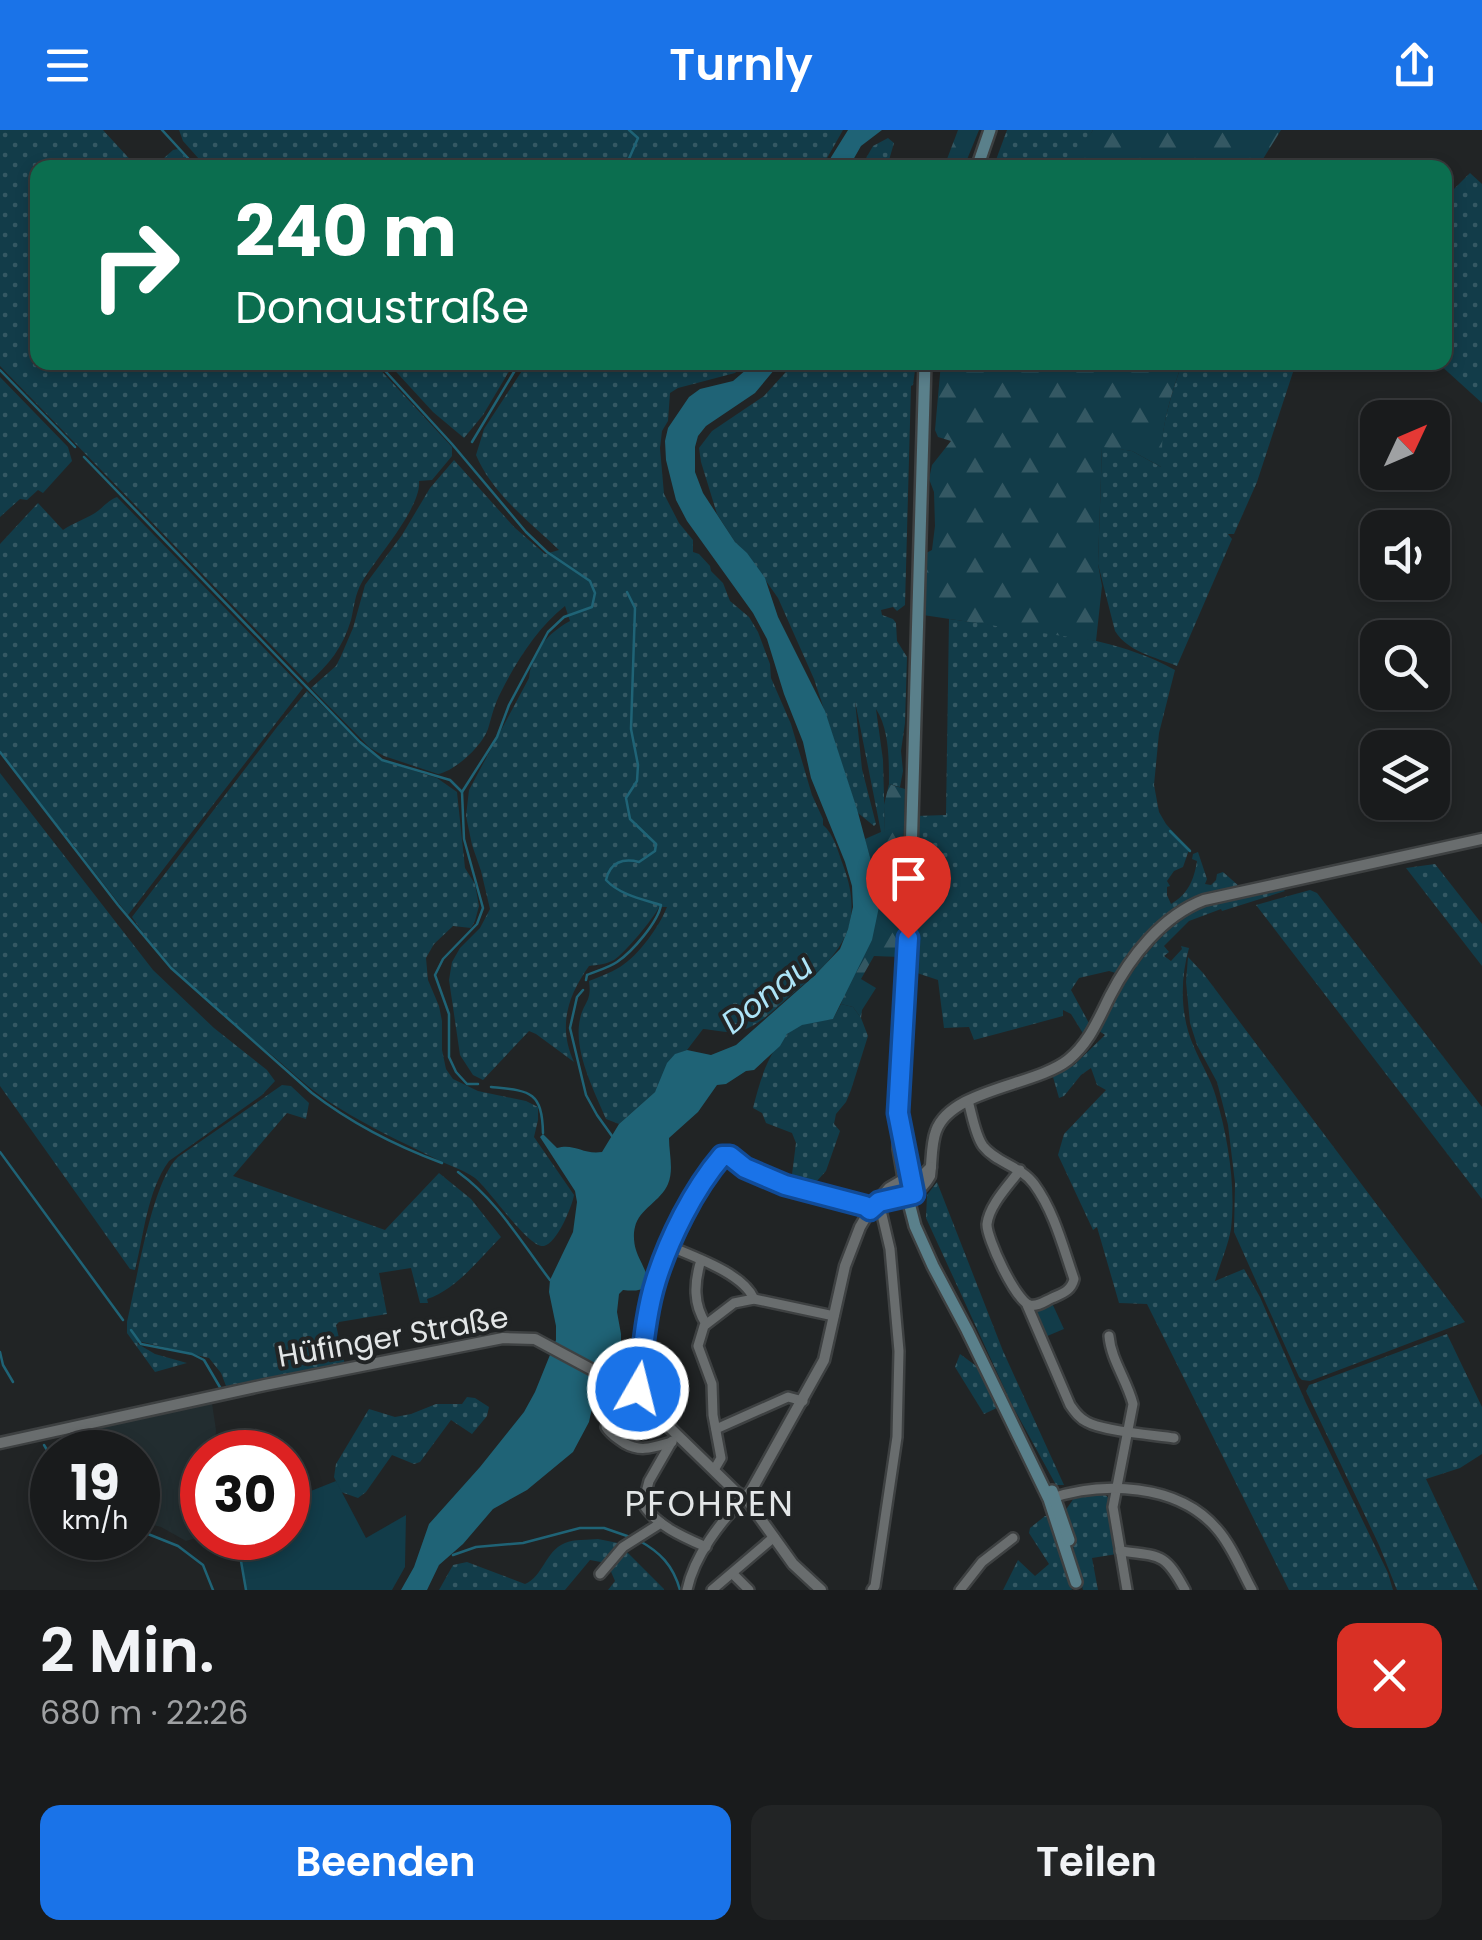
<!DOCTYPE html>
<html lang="de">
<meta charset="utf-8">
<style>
:root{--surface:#191b1c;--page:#222425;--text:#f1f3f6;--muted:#9fa1a3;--line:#37393b;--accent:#1a73e8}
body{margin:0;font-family:Poppins,sans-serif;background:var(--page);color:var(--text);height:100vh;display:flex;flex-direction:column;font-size:38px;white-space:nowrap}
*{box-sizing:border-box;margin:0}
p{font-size:32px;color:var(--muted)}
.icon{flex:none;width:55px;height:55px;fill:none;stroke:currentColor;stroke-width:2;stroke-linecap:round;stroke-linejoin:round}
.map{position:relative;height:1460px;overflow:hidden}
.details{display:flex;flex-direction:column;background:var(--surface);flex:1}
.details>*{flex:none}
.guide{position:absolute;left:30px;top:30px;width:1422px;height:210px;border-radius:20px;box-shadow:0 5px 15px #0003,0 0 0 2px var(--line);background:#0b6e4f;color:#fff;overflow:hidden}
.needle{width:65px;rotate:46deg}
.controls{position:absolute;left:1360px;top:270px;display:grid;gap:20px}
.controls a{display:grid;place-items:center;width:90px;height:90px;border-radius:20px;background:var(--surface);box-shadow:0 5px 15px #0003,0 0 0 2px var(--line);font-size:50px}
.speed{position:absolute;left:30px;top:1300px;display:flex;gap:20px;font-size:50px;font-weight:700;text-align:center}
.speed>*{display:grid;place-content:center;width:130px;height:130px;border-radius:50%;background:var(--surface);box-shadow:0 5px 15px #0003,0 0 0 2px var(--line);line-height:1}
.speed small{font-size:25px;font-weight:400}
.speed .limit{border:15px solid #d22;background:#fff;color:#111}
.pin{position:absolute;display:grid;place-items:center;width:85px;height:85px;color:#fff;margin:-102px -42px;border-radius:50% 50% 50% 0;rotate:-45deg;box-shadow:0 0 10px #0007}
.pin .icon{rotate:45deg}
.me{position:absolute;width:110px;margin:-55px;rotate:8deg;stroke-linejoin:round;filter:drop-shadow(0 0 8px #0008)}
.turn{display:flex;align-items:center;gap:35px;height:210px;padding:0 40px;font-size:45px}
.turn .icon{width:130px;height:130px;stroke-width:2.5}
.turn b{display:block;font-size:70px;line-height:85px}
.round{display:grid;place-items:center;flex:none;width:105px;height:105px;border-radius:20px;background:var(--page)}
.headline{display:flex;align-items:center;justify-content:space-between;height:170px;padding:0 40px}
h1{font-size:60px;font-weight:600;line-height:75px}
.primary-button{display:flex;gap:20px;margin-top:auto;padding:20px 40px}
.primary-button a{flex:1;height:115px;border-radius:20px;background:var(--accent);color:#fff;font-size:40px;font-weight:600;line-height:115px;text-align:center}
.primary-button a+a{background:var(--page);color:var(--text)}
header{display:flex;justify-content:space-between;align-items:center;height:130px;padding:0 40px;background:var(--accent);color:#fff;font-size:45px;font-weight:600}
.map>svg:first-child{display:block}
.built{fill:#222d30}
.grass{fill:url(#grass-dots)}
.forest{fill:url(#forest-firs)}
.park{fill:#123c49}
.water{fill:#1f6376}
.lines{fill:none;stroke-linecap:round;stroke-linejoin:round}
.stream{stroke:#1f6376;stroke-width:2.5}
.minor-casing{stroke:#3e4142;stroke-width:14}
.tertiary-casing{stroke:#3e4142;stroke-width:15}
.secondary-casing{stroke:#3e4142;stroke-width:16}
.minor{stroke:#696d6e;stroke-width:9}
.tertiary{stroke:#696d6e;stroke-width:10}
.secondary{stroke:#5a808b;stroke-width:11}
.route-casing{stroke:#114b97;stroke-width:25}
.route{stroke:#1a73e8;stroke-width:18}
.labels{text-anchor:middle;stroke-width:8;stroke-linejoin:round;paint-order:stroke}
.street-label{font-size:30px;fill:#e3e6e7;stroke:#212425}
.water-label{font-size:32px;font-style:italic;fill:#ade4f7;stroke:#212425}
.quarter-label{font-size:35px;letter-spacing:2.5px;fill:#e3e6e7;stroke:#212425}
</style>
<header><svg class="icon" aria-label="menu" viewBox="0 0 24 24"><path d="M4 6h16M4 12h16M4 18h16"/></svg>Turnly<svg class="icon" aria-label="share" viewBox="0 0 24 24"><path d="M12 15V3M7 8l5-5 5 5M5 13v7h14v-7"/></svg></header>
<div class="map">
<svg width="1482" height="1460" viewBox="0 0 1482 1460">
<defs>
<pattern id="grass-dots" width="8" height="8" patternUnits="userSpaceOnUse" patternTransform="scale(2.5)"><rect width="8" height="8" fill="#123c49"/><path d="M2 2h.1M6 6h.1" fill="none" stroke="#345863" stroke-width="1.8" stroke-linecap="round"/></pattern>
<pattern id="forest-firs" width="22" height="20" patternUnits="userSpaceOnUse" patternTransform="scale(2.5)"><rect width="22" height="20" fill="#123c49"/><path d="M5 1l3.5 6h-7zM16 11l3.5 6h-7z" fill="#345863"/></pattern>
</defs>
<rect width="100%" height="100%" fill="#212425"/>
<polygon class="built" points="212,1273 216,1300 215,1322 202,1322 202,1394 191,1398 196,1408 186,1411 161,1397 138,1391 138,1322 103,1322 98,1298"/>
<g class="grass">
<path d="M0 0H103L137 37 38 38V232L374 233 452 317V326L432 350 419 351C422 377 376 428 362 452 355 464 354 477 351 490 343 517 329 535 308 553L0 236Z"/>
<polygon points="179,0 843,0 822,37 207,38 183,11"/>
<path d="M1007 0H1093L1073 35C1060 42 1046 35 1034 29L1029 37 993 38Z"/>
<polygon points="888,8 894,13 887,37 861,37 873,16"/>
<polygon points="178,19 194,37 154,37 173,20"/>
<polygon points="1470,43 1482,54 1482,273 1438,233 1445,232 1445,68"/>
<path d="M879 232 886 235 888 233H916L913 255 911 256 905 475 897 481 893 477 881 480 882 485 893 489 896 493 897 511 907 527 905 593 901 621 903 641 900 657 889 654C889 628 889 599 876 579L883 630 885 703 881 702 855 571 862 639 876 694 874 696 858 683 814 549 778 468 747 424 735 412 717 384 701 332 699 318 712 301 764 266 794 233Z"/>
<polygon points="388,233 514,233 483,285 464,308 433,282"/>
<path d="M527 233H746L735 243 678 258 670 263 668 291 662 301 660 318 664 364 679 393 693 410V422L699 424 710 436 711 441 723 453 730 471 749 487 758 502 770 534 771 548 791 594 812 665 823 689V695C834 704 838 722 843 735 867 799 838 826 791 865 776 878 761 894 741 901 730 904 714 900 703 899L687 920 676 924 655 962 619 994 606 989C594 960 573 921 580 889 584 871 592 872 589 851 599 847 610 843 620 837 639 825 659 797 667 777H659C654 788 624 824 614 830 607 834 597 835 589 836 567 867 558 897 574 932L536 904 529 901 483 950 473 945 460 925 449 850 452 832 460 818 480 798 490 779 481 741 472 715 466 686 469 660 529 548C532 521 548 503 570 491L565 476C538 497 516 532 501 562 494 575 492 586 488 599 482 616 455 641 438 644L384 626 370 618 311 558 336 536 341 526 353 498 365 455 402 405 430 358 454 330 514 397 545 424 559 420C529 391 493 365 476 325L484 299Z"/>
<path d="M1182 233H1296L1257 352 1234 404H1228L1232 409 1177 536C1155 527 1128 522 1115 501L1098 434 1102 316 1132 321 1161 337C1159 301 1171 266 1182 233Z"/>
<polygon points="0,247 68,317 72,331 43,363 38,360 27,370 20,369 0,387"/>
<path d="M117 367 303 558 128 785 0 621V414L38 373 63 400C73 393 85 389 95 383 104 377 107 371 117 367Z"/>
<path d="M949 489C1024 500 1108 503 1175 540L1159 603 1154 655 1159 682 1166 694 1189 720 1183 737 1174 741 1167 751 1170 756 1167 757V765L1171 774C1188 764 1194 750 1197 731L1192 729 1193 724 1198 722 1207 749 1205 754 1211 755 1216 750 1217 744 1223 742 1239 756 1305 742 1301 746 1185 775 1119 844 1109 841 1079 848 1071 860 1090 895 1084 905 1071 884 1063 880V886L974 910 969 897 944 898 938 850 917 843 911 837 916 686 946 685Z"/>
<path d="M307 561 380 630 437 648 457 662 465 738 475 754 479 776 475 791 471 798 453 796 434 814 426 828 428 850 439 876 442 891V920L446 939 453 949 478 961 526 971 538 977V990L534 1007 574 1065C572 1077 557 1113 544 1116 529 1119 489 1059 475 1048 462 1039 447 1035 434 1028 402 1012 369 997 339 978 315 964 294 944 273 926 223 886 167 842 132 787L277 597Z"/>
<path d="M0 643 153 840 214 898 267 940 275 951 262 965 169 1031C147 1061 144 1105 135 1140L130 1139 0 956Z"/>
<polygon points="1435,734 1482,794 1482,836 1406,738"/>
<path d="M1283 759 1285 761 1222 781 1221 779 1189 791 1164 816 1169 822 1164 826 1171 831 1182 819 1181 816 1189 818C1180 850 1180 886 1194 917 1201 934 1211 949 1216 967 1228 1008 1236 1056 1231 1099 1228 1116 1220 1134 1215 1151L1244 1139 1260 1167 1306 1273 1388 1443 1393 1460H1289L1147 1174 1119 1173 1097 1097 1093 1100 1058 1025 1064 1004 1106 960 1097 955 1091 938 1081 945 1064 966 1059 968 1053 947 1074 935 1105 905 1099 901C1125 850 1156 795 1213 773 1234 765 1260 764 1283 759Z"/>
<polygon points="1310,760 1317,763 1482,977 1482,1069 1256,775"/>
<polygon points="1188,827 1203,843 1465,1192 1310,1251 1302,1250 1299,1247 1234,1102 1235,1053 1228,995 1217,952 1197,915 1190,893 1186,852"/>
<path d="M841 874 853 877 861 888 868 906 851 960 846 972 836 984 834 994 840 1001 826 1041 816 1052 806 1051 792 1044 796 1013 792 1003 766 993 762 983 753 978C761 946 773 903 808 892 816 890 825 891 833 889Z"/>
<path d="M282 955 291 956 309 973 306 989 287 983 233 1046 385 1100 439 1043 471 1069 501 1107C480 1128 456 1160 427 1169L428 1173H420L411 1138 379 1143 387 1184 339 1192 336 1195 345 1235 226 1256 221 1243 209 1228 138 1211V1214L155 1224 187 1233 155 1242 127 1203V1192C136 1154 152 1051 178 1027Z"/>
<polygon points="937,1052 1003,1221 1064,1355 1056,1355 1012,1275 926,1088 927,1065"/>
<polygon points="1447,1204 1482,1277 1482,1324 1460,1338 1426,1349 1478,1460 1397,1460 1379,1415 1306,1261 1309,1255 1315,1253"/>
<polygon points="960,1224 979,1238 999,1277 984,1284 955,1237"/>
<polygon points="467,1267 475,1268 489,1277 487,1286 472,1304 451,1290 420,1332 414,1334 392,1325 366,1362 358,1368 341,1362 334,1347 336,1334 369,1279 395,1287 411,1284 436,1274 462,1274"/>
<polygon points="1103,1363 1110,1369 1117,1424 1092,1428 1098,1460 1083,1460 1065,1381 1074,1368"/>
<polygon points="1045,1386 1050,1386 1072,1460 1003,1460 1018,1430 1035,1446 1049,1434 1029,1403 1030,1398"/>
<path d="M598 1409 623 1414 606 1433 590 1430 565 1460H439L453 1435 467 1432 525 1454C543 1447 545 1421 565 1413 574 1409 588 1410 598 1409Z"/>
<polygon points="625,1420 664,1459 664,1460 608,1460 615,1451 609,1437"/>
</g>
<g class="forest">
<polygon points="958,0 979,0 964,37 944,37"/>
<polygon points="1093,0 1281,0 1258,37 1069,37"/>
<path d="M941 233H1182C1171 266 1158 302 1163 338L1132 321 1102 317 1098 434 1102 456 1096 511 923 485 926 423 932 420 935 396 934 362 929 349 932 335 951 311 938 307 935 300Z"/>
<polygon points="889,654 905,659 900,827 874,826 861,849 876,858 862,880 861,888 853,877 841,874 877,753 865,709 881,702 885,702 884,675"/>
</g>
<g class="park">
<polygon points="1052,1173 1064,1199 1045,1207 1033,1181"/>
<polygon points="336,1351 366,1408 406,1385 405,1437 392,1460 246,1460 237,1408 288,1408 288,1370"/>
</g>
<g class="water">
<polygon points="848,0 882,0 861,16 849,37 825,37"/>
<path d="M754 233H780L755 263 706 296 698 306 695 317V342L703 363 735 412 747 423 765 448 778 487 825 581 857 679 877 753 880 772 872 810 833 889 802 895 787 904 780 916 754 940 746 941 726 954 717 955 698 982 669 1008C669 1023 674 1040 668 1054 661 1071 639 1079 635 1097 633 1104 634 1114 636 1120 641 1137 666 1165 623 1160L619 1164 617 1182 621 1204V1235L617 1243 594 1269 589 1292 573 1322 527 1360 493 1379 463 1414 439 1435 427 1460H401L414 1437 429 1394 480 1337 524 1282 535 1262 556 1210V1196L549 1162 550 1150 573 1102 577 1072 575 1061 540 1007 543 1004 557 1018C575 1013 583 1025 602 1022L619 994 655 962 667 933 675 924 687 920 711 925 736 915 814 846 840 819 848 799 853 777 852 756 845 732 811 648 803 612 784 564 767 509 753 483 687 391 676 370 666 330 665 311 668 298 689 267 700 259 733 251Z"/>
</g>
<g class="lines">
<g class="stream">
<polyline points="162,0 197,38"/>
<polyline points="625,38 638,8 629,0"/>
<polyline points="377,232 452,314 526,402 547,422 590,451 595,463 592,477 564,487 548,502 509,575 497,607 462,662 464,709 483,778 477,794 443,829 435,845 449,884 449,927 456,942 467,954 478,954"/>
<polyline points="0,240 75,317"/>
<polyline points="472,312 520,232"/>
<polyline points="84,327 360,612 382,630 450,650 462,662"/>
<path d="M0 622 118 775 171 838 312 963C351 993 396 1016 442 1033"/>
<polyline points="1170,701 1190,721"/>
<polyline points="1273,750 1305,742"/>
<path d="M586 850 587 845C596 841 608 838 617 832 632 822 658 792 661 775 642 769 620 765 606 750 610 732 623 728 639 732L655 721 656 714 630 689 626 668 637 651 638 635 631 599 635 478 627 462"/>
<polyline points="583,860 577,867 570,898 586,965 597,985 612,1006"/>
<path d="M491 957C529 961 542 960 543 1003"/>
<polyline points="0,1022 123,1190"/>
<path d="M458 1042C497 1070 521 1112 550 1150"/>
<polyline points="131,1200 141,1214 192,1224 204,1230 221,1259"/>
<polyline points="0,1222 3,1235 13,1252"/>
<polyline points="44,1315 52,1328"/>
<polyline points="138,1400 178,1416 203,1435 213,1460"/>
<polyline points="237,1408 246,1460"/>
<path d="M638 1410C660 1422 673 1435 680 1460"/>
<polyline points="453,1425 476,1417 523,1413 580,1398 604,1398 630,1407"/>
</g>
<defs>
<g id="minor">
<path d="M968 971C972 984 975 1005 983 1016 996 1033 1021 1036 1034 1054 1054 1081 1063 1117 1074 1149 1071 1161 1063 1163 1052 1168 1045 1171 1038 1177 1030 1175 1016 1172 986 1107 987 1094 989 1075 1009 1055 1020 1040"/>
<path d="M669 1116C694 1127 743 1143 754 1169"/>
<path d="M701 1130C694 1153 693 1174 706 1194"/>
<path d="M1027 1175 1070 1275C1075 1282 1079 1288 1087 1292 1102 1301 1154 1305 1174 1308"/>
<path d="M1109 1206C1111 1230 1127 1250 1133 1274L1113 1377 1127 1460"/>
<polyline points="716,1299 788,1267 803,1271"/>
<path d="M672 1311 649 1351 643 1374C657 1396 683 1407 706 1417"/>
<path d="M672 1312C654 1317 641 1323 624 1313 616 1307 611 1305 606 1297 611 1276 628 1275 638 1259 643 1223 645 1185 656 1150 670 1107 692 1061 722 1026H730L745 1038 785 1055 865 1076 870 1080"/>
<polyline points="714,1340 721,1328 713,1285 712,1254 698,1216 704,1196 734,1173 754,1169 834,1186"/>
<path d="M1049 1369C1102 1351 1178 1353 1217 1399 1232 1416 1241 1440 1252 1460"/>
<path d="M1120 1421C1161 1426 1165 1423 1185 1460"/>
<polyline points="600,1444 623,1417 661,1393"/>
<polyline points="733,1444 749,1460"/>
<path d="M687 1460C694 1426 721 1391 745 1367"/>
<polyline points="712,1460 774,1407"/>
<polyline points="872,1460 875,1456 897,1307 899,1221 890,1119 879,1072"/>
<polyline points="960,1460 982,1432 1013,1408"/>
</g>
<g id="tertiary">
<path d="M879 1072C900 1067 919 1067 930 1046 932 1032 931 1014 936 1001 951 959 1035 956 1068 930 1089 913 1098 890 1110 866 1130 827 1162 786 1204 770L1482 709"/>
<polyline points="0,1313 265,1255 503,1208 535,1209 632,1261 736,1362 745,1367 793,1434 821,1460"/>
<polyline points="745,1367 751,1361 824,1230 845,1136 860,1097 870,1080 889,1058 901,1051 924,1044 931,1037"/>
</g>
<g id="secondary">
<polyline points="977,38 990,0"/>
<polyline points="925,232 908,833 899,952 899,1019 907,1065 915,1096 933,1136 967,1200 1049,1369 1076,1452"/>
<polyline points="1052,1361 1069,1410"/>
</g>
</defs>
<use href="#minor" class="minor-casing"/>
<use href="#tertiary" class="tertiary-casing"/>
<use href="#secondary" class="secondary-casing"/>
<use href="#minor" class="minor"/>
<use href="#tertiary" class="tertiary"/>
<use href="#secondary" class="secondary"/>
</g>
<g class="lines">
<defs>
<path id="route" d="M638 1259C643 1223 645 1185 656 1150 669 1109 693 1060 722 1026H730L745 1038 785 1055 865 1076 870 1080 879 1072 914 1064 898 983 908 808"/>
</defs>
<use href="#route" class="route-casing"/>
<use href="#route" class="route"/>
</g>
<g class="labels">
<g class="street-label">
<text transform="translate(393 1207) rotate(-10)" y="10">Hüfinger Straße</text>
</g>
<g class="water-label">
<text transform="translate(767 864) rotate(-38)" y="11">Donau</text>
</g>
<g class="quarter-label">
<text x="710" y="1386">PFOHREN</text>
</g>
</g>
</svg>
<div class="controls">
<a><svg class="needle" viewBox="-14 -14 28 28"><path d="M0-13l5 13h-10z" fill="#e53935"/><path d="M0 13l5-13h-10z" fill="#9fa1a3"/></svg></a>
<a><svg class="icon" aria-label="sound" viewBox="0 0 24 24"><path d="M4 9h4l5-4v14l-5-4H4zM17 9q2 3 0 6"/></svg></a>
<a><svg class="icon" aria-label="search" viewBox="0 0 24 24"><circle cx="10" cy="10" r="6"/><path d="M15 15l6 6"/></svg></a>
<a><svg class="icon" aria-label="layers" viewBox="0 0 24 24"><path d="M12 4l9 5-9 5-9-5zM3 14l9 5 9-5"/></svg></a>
</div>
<div class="speed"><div>19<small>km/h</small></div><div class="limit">30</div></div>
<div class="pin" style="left:908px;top:808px;background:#d93025"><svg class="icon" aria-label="arrive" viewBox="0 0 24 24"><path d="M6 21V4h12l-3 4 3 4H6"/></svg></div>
<svg class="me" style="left:638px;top:1259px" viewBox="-20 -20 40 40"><circle r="17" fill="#1a73e8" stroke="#fff" stroke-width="3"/><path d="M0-11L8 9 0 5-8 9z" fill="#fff"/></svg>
<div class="guide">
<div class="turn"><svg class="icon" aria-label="right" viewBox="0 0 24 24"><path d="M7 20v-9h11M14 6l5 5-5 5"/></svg><div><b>240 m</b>Donaustraße</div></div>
</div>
</div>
<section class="details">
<div class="headline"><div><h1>2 Min.</h1><p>680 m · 22:26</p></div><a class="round" style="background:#d93025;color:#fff"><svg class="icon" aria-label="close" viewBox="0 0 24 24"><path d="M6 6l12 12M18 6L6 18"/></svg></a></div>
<div class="primary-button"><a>Beenden</a><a>Teilen</a></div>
</section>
